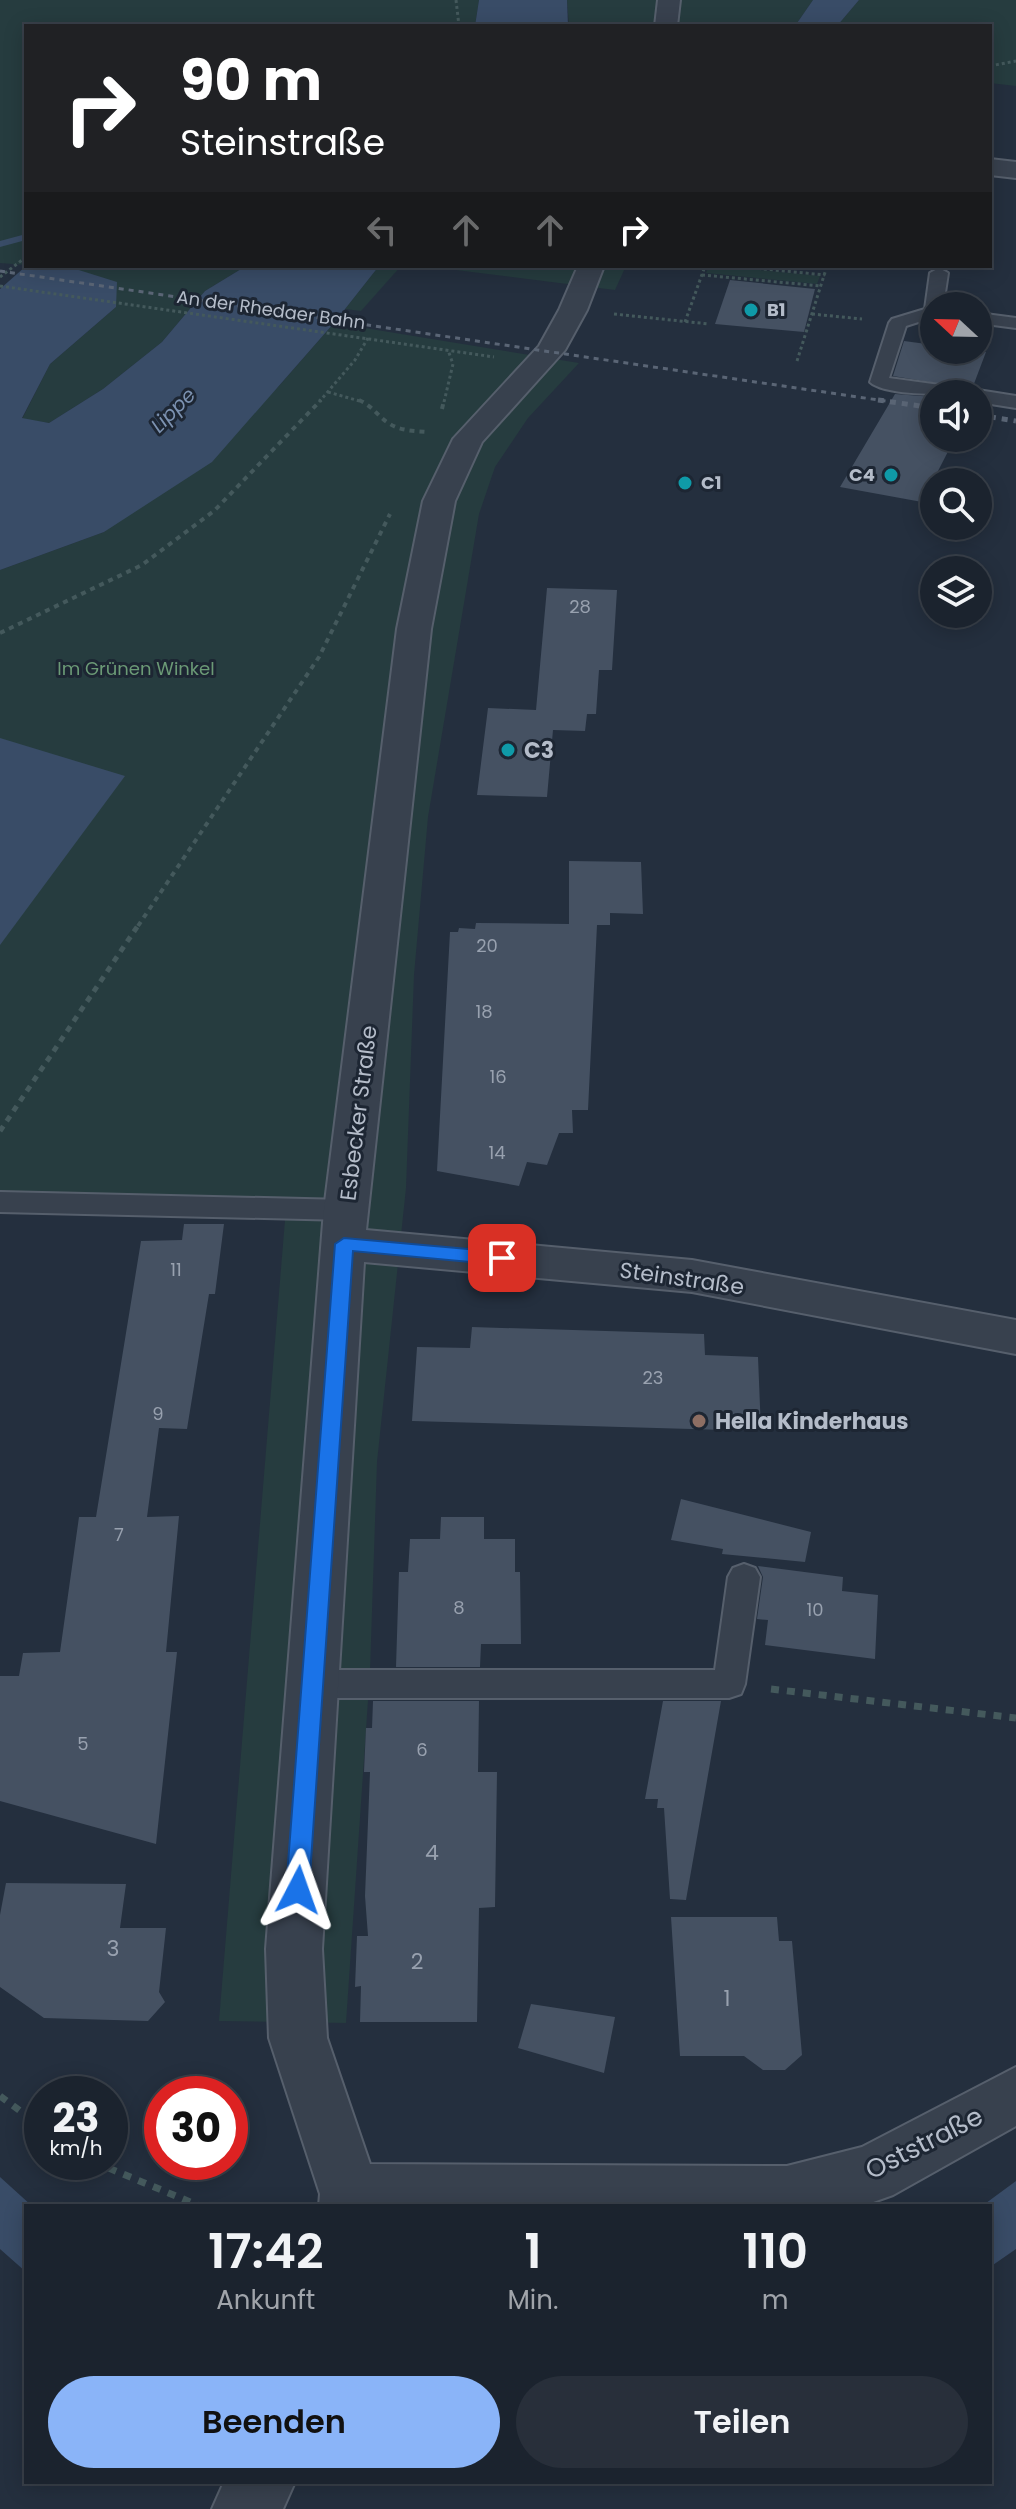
<!DOCTYPE html>
<html lang="de">
<meta charset="utf-8">
<style>
:root{--surface:#1b232e;--page:#282f3a;--text:#f1f3f6;--muted:#a0a4aa;--line:#39404a;--accent:#8ab4f8}
body{margin:0;font-family:Poppins,sans-serif;background:var(--page);color:var(--text);height:100vh;display:flex;flex-direction:column;font-size:30px;white-space:nowrap}
*{box-sizing:border-box;margin:0}
p{font-size:26px;color:var(--muted)}
.icon{flex:none;width:44px;height:44px;fill:none;stroke:currentColor;stroke-width:2;stroke-linecap:round;stroke-linejoin:round}
.map{position:relative;flex:1;overflow:hidden}
.panel{position:absolute;left:24px;top:2204px;width:968px;height:280px;display:flex;flex-direction:column;background:var(--surface);border-radius:0px;box-shadow:0 4px 20px #0003,0 0 0 2px var(--line)}
.panel>*{flex:none}
.banner{position:absolute;left:24px;top:24px;width:968px;height:244px;border-radius:0px;box-shadow:0 4px 20px #0003,0 0 0 2px var(--line);background:#202124;color:#fff;overflow:hidden}
.needle{width:52px;rotate:292deg}
.fabs{position:absolute;left:920px;top:292px;display:grid;gap:16px}
.fabs a{display:grid;place-items:center;width:72px;height:72px;border-radius:50%;background:var(--surface);box-shadow:0 4px 20px #0003,0 0 0 2px var(--line);font-size:40px}
.speed{position:absolute;left:24px;top:2076px;display:flex;gap:16px;font-size:40px;font-weight:700;text-align:center}
.speed>*{display:grid;place-content:center;width:104px;height:104px;border-radius:50%;background:var(--surface);box-shadow:0 4px 20px #0003,0 0 0 2px var(--line);line-height:1}
.speed small{font-size:20px;font-weight:400}
.speed .limit{border:12px solid #d22;background:#fff;color:#111}
.pin{position:absolute;display:grid;place-items:center;width:68px;height:68px;color:#fff;margin:-34px;border-radius:16px;box-shadow:0 4px 12px #0006}
.me{position:absolute;width:88px;margin:-44px;rotate:4deg;stroke-linejoin:round;filter:drop-shadow(0 0 6px #0008)}
.turn{display:flex;align-items:center;gap:28px;height:168px;padding:0 24px;font-size:36px}
.turn .icon{width:104px;height:104px;stroke-width:2.5}
.turn b{display:block;font-size:56px;line-height:68px}
.lanes{display:flex;align-items:center;height:76px;padding:0 24px;background:#0003;justify-content:center;gap:40px;direction:ltr}
.lanes .off{opacity:.35}
.eta{display:flex;justify-content:space-evenly;align-items:center;height:136px;text-align:center}
.eta b{font-size:48px;font-weight:600;line-height:56px}
.primary-button{display:flex;gap:16px;margin-top:auto;padding:16px 24px}
.primary-button a{flex:1;height:92px;border-radius:48px;background:var(--accent);color:#111;font-size:32px;font-weight:600;line-height:92px;text-align:center}
.primary-button a+a{background:var(--page);color:var(--text)}
.map>svg:first-child{display:block}
.green{fill:#263c3f}
.water{fill:#394c67}
.lines{fill:none;stroke-linecap:round;stroke-linejoin:round}
.stream{fill:#394c67;fill-rule:evenodd}
.building{fill:#455162}
.lane-casing{stroke:#565f6c;stroke-width:4}
.street-casing{stroke:#565f6c;stroke-width:4}
.path-far3{stroke:#44595c;stroke-width:3;stroke-dasharray:3 3;stroke-linecap:butt}
.path-far2{stroke:#44595c;stroke-width:4;stroke-dasharray:5 5;stroke-linecap:butt}
.path-far1{stroke:#44595c;stroke-width:5;stroke-dasharray:6 6;stroke-linecap:butt}
.path{stroke:#44595c;stroke-width:7;stroke-dasharray:8 8;stroke-linecap:butt}
.lane{fill:#38414e;fill-rule:evenodd}
.street{fill:#38414e;fill-rule:evenodd}
.rail-far1{stroke:#5a6575;stroke-width:3;stroke-dasharray:5 5;stroke-linecap:butt}
.rail{stroke:#5a6575;stroke-width:5;stroke-dasharray:6 6;stroke-linecap:butt}
.route{fill:#1a73e8;stroke:#114b97;stroke-width:2}
.culture-dot{fill:#0f9aa8;stroke:#1d2633;stroke-width:3}
.education-dot{fill:#8d6e63;stroke:#1d2633;stroke-width:3}
.labels{text-anchor:middle;stroke-width:6;stroke-linejoin:round;paint-order:stroke}
.far-street-label{font-size:18px;fill:#b4bcc9;stroke:#1d2633}
.far-poi-label{font-size:18px;font-weight:bold;fill:#b4bcc9;stroke:#1d2633;text-anchor:start}
.number-label{font-size:18px;fill:#98a1af}
.far-park-label{font-size:18px;fill:#6b9a76;stroke:#1d2633}
.far-water-label{font-size:20px;font-style:italic;fill:#7c92b1;stroke:#1d2633}
.poi-label{font-size:22px;font-weight:bold;fill:#b4bcc9;stroke:#1d2633;text-anchor:start}
.street-label{font-size:22px;fill:#b4bcc9;stroke:#1d2633}
.near-number-label{font-size:22px;fill:#98a1af}
.near-street-label{font-size:26px;fill:#b4bcc9;stroke:#1d2633}
</style>
<div class="map">
<svg width="1016" height="2509" viewBox="0 0 1016 2509">
<rect width="100%" height="100%" fill="#242f3e"/>
<g class="green">
<polygon points="0,0 479,0 475,26 26,26 26,265 0,263"/>
<polygon points="567,0 813,0 795,26 569,26"/>
<polygon points="859,0 1016,0 1016,86 990,83 990,26 837,26"/>
<polygon points="66,266 246,266 205,291 162,342 103,389 49,423 22,419 50,364 116,307"/>
<polygon points="379,266 401,266 361,311 345,309"/>
<polygon points="424,266 626,266 615,290"/>
<polygon points="709,266 718,266 820,276 817,284 706,273"/>
<polygon points="334,323 579,363 528,418 495,467 479,514 428,817 414,975 406,1188 377,1462 370,1671 346,2023 219,2021 286,1208 0,1206 0,570 104,532 278,387"/>
</g>
<g class="water">
<polygon points="479,0 567,0 568,26 475,26"/>
<polygon points="813,0 859,0 837,26 795,26"/>
<polygon points="26,266 66,266 117,282 116,307 50,364 22,418 49,423 103,389 162,342 205,291 246,266 379,266 334,323 212,462 104,532 0,570 0,289"/>
<polygon points="0,738 125,776 0,945"/>
<polygon points="0,2177 32,2206 26,2206 26,2272 0,2249"/>
<polygon points="1016,2181 1016,2249 990,2267 990,2206 982,2206"/>
</g>
<g class="lines">
<polygon class="stream" points="26,234 26,240 0,247 0,241"/>
</g>
<g class="building">
<polygon points="730,280 815,289 804,332 715,324"/>
<polygon points="904,341 934,345 934,350 986,352 972,389 893,376"/>
<polygon points="895,394 934,397 934,438 955,438 922,502 840,487"/>
<polygon points="547,588 617,590 612,670 599,670 596,714 587,714 585,731 553,730 547,797 477,795 488,708 536,710"/>
<polygon points="569,861 641,862 643,914 610,913 610,925 579,925 597,925 588,1110 572,1110 573,1133 559,1133 547,1165 527,1162 519,1186 437,1171 450,932 458,932 459,928 475,929 476,923 569,924"/>
<polygon points="184,1224 224,1224 215,1294 209,1294 187,1429 159,1428 147,1517 179,1516 166,1652 177,1652 156,1844 0,1801 0,1676 19,1676 23,1653 60,1652 79,1517 96,1517 141,1241 182,1240"/>
<polygon points="472,1327 704,1334 705,1355 758,1357 761,1431 412,1421 417,1347 470,1348"/>
<polygon points="681,1499 811,1532 805,1562 722,1554 723,1549 671,1540"/>
<polygon points="441,1517 484,1517 484,1539 515,1539 515,1572 520,1572 521,1644 481,1644 480,1667 396,1667 399,1572 408,1572 410,1539 440,1539"/>
<polygon points="758,1566 843,1577 842,1591 878,1595 875,1659 765,1645 768,1620 757,1619 763,1577"/>
<polygon points="373,1701 479,1701 478,1772 497,1772 495,1907 479,1908 477,2022 360,2022 361,1986 355,1987 357,1936 368,1936 365,1896 370,1772 364,1772 366,1728 372,1728"/>
<polygon points="663,1701 721,1701 686,1900 670,1899 664,1808 657,1808 658,1799 645,1799"/>
<polygon points="6,1883 126,1884 120,1928 166,1928 159,1992 165,2002 148,2021 44,2018 0,1987 0,1915"/>
<polygon points="671,1917 777,1917 779,1941 792,1941 802,2055 785,2070 763,2070 744,2056 680,2056"/>
<polygon points="531,2004 615,2017 604,2073 518,2048"/>
</g>
<g class="lines">
<defs>
<g id="lane">
<path d="M939 268 948 273 943 306H934V317L906 326 889 378 962 388 971 393 978 390 1016 396V408L978 402V394C955 394 886 397 870 382L889 323 892 319 925 309 930 273Z"/>
<polygon points="978,313 1016,318 1016,328 978,323"/>
<polygon points="0,1192 346,1200 356,1203 360,1210 356,1217 346,1220 0,1212"/>
<polygon points="744,1564 755,1568 760,1577 745,1684 741,1694 729,1698 313,1698 301,1694 297,1684 301,1674 313,1670 715,1670 728,1577 733,1568"/>
</g>
<g id="street">
<polygon points="658,0 680,0 677,26 655,26"/>
<polygon points="990,159 1016,162 1016,178 990,175"/>
<polygon points="578,266 604,266 587,310 565,350 482,442 455,501 431,629 366,1230 692,1260 1016,1320 1016,1354 692,1292 364,1262 322,1949 327,2038 370,2164 787,2166 862,2147 1016,2067 1016,2126 893,2195 862,2206 319,2206 320,2194 269,2038 266,1949 324,1210 397,629 423,501 453,439 539,346 559,310"/>
<polygon points="224,2482 295,2482 283,2509 212,2509"/>
</g>
</defs>
<use href="#lane" class="lane-casing"/>
<use href="#street" class="street-casing"/>
<g class="path-far3">
<polyline points="456,0 459,26"/>
<polyline points="990,66 1016,61"/>
<polyline points="734,266 825,275"/>
<polyline points="702,275 821,286"/>
<polyline points="0,277 26,257"/>
<polyline points="0,286 494,357"/>
<polyline points="614,314 709,324"/>
<polyline points="812,314 862,319"/>
<polyline points="685,322 705,266"/>
<polyline points="797,361 827,266"/>
<polyline points="328,392 363,402"/>
<polyline points="319,402 355,360 368,338"/>
<polyline points="444,402 453,364 448,350"/>
</g>
<g class="path-far2">
<path d="M359 400C374 407 378 417 390 424 401 431 415 431 428 432"/>
<polyline points="442,409 444,400"/>
<polyline points="0,633 142,565 214,511 321,400"/>
<polyline points="138,926 319,657 390,514"/>
</g>
<polyline class="path-far1" points="0,1131 139,924"/>
<g class="path">
<polyline points="771,1689 1016,1718"/>
<polyline points="0,2096 42,2127"/>
<polyline points="94,2162 200,2206"/>
</g>
<use href="#lane" class="lane"/>
<use href="#street" class="street"/>
<polyline class="rail-far1" points="0,271 892,402"/>
<g class="rail">
<polyline points="878,400 934,408"/>
<polyline points="978,415 1016,421"/>
</g>
</g>
<polygon class="route" points="344,1238 502,1252 512,1258 502,1265 353,1251 309,1890 306,1898 298,1901 290,1898 286,1890 335,1244"/>
<g class="culture-dot">
<circle cx="751" cy="310" r="8"/>
<circle cx="891" cy="475" r="8"/>
<circle cx="685" cy="483" r="8"/>
<circle cx="508" cy="750" r="8"/>
</g>
<circle class="education-dot" cx="699" cy="1421" r="8"/>
<g class="labels">
<g class="far-street-label">
<text transform="translate(271 310) rotate(8)" y="6">An der Rhedaer Bahn</text>
</g>
<g class="far-poi-label">
<text x="767" y="316">B1</text>
<text x="875" y="481" text-anchor="end">C4</text>
<text x="701" y="489">C1</text>
</g>
<g class="number-label">
<text x="580" y="613">28</text>
<text x="487" y="952">20</text>
<text x="484" y="1018">18</text>
<text x="498" y="1083">16</text>
<text x="497" y="1159">14</text>
<text x="176" y="1276">11</text>
<text x="653" y="1384">23</text>
<text x="158" y="1420">9</text>
<text x="119" y="1541">7</text>
<text x="459" y="1614">8</text>
<text x="815" y="1616">10</text>
<text x="83" y="1750">5</text>
<text x="422" y="1756">6</text>
</g>
<g class="far-park-label">
<text x="136" y="675">Im Grünen Winkel</text>
</g>
<g class="far-water-label">
<text transform="translate(173 410) rotate(-45)" y="7">Lippe</text>
</g>
<g class="poi-label">
<text x="524" y="758">C3</text>
<text x="715" y="1429">Hella Kinderhaus</text>
</g>
<g class="street-label">
<text transform="translate(358 1113) rotate(-83)" y="8">Esbecker Straße</text>
<text transform="translate(682 1278) rotate(8)" y="8">Steinstraße</text>
</g>
<g class="near-number-label">
<text x="432" y="1860">4</text>
<text x="113" y="1956">3</text>
<text x="417" y="1969">2</text>
<text x="727" y="2006">1</text>
</g>
<g class="near-street-label">
<text transform="translate(924 2143) rotate(-27)" y="9">Oststraße</text>
</g>
</g>
</svg>
<div class="fabs">
<a><svg class="needle" viewBox="-14 -14 28 28"><path d="M0-13l5 13h-10z" fill="#e53935"/><path d="M0 13l5-13h-10z" fill="#a0a4aa"/></svg></a>
<a><svg class="icon" aria-label="sound" viewBox="0 0 24 24"><path d="M4 9h4l5-4v14l-5-4H4zM17 9q2 3 0 6"/></svg></a>
<a><svg class="icon" aria-label="search" viewBox="0 0 24 24"><circle cx="10" cy="10" r="6"/><path d="M15 15l6 6"/></svg></a>
<a><svg class="icon" aria-label="layers" viewBox="0 0 24 24"><path d="M12 4l9 5-9 5-9-5zM3 14l9 5 9-5"/></svg></a>
</div>
<div class="speed"><div>23<small>km/h</small></div><div class="limit">30</div></div>
<div class="pin" style="left:502px;top:1258px;background:#d93025"><svg class="icon" aria-label="arrive" viewBox="0 0 24 24"><path d="M6 21V4h12l-3 4 3 4H6"/></svg></div>
<svg class="me" style="left:298px;top:1890px" viewBox="-20 -20 40 40"><path d="M0-17L14 15 0 8-14 15z" fill="#1a73e8" stroke="#fff" stroke-width="4"/></svg>
<div class="banner">
<div class="turn"><svg class="icon" aria-label="right" viewBox="0 0 24 24"><path d="M7 20v-9h11M14 6l5 5-5 5"/></svg><div><b>90 m</b>Steinstraße</div></div>
<div class="lanes"><svg class="icon off" aria-label="left" viewBox="0 0 24 24"><path d="M17 20v-9H6M10 6l-5 5 5 5"/></svg><svg class="icon off" aria-label="ahead" viewBox="0 0 24 24"><path d="M12 20V5M6 11l6-6 6 6"/></svg><svg class="icon off" aria-label="ahead" viewBox="0 0 24 24"><path d="M12 20V5M6 11l6-6 6 6"/></svg><svg class="icon" aria-label="right" viewBox="0 0 24 24"><path d="M7 20v-9h11M14 6l5 5-5 5"/></svg></div>
</div>
<section class="panel">
<div class="eta">
<div><b>17:42</b><p>Ankunft</p></div>
<div><b>1</b><p>Min.</p></div>
<div><b>110</b><p>m</p></div>
</div>
<div class="primary-button"><a>Beenden</a><a>Teilen</a></div>
</section>
</div>
